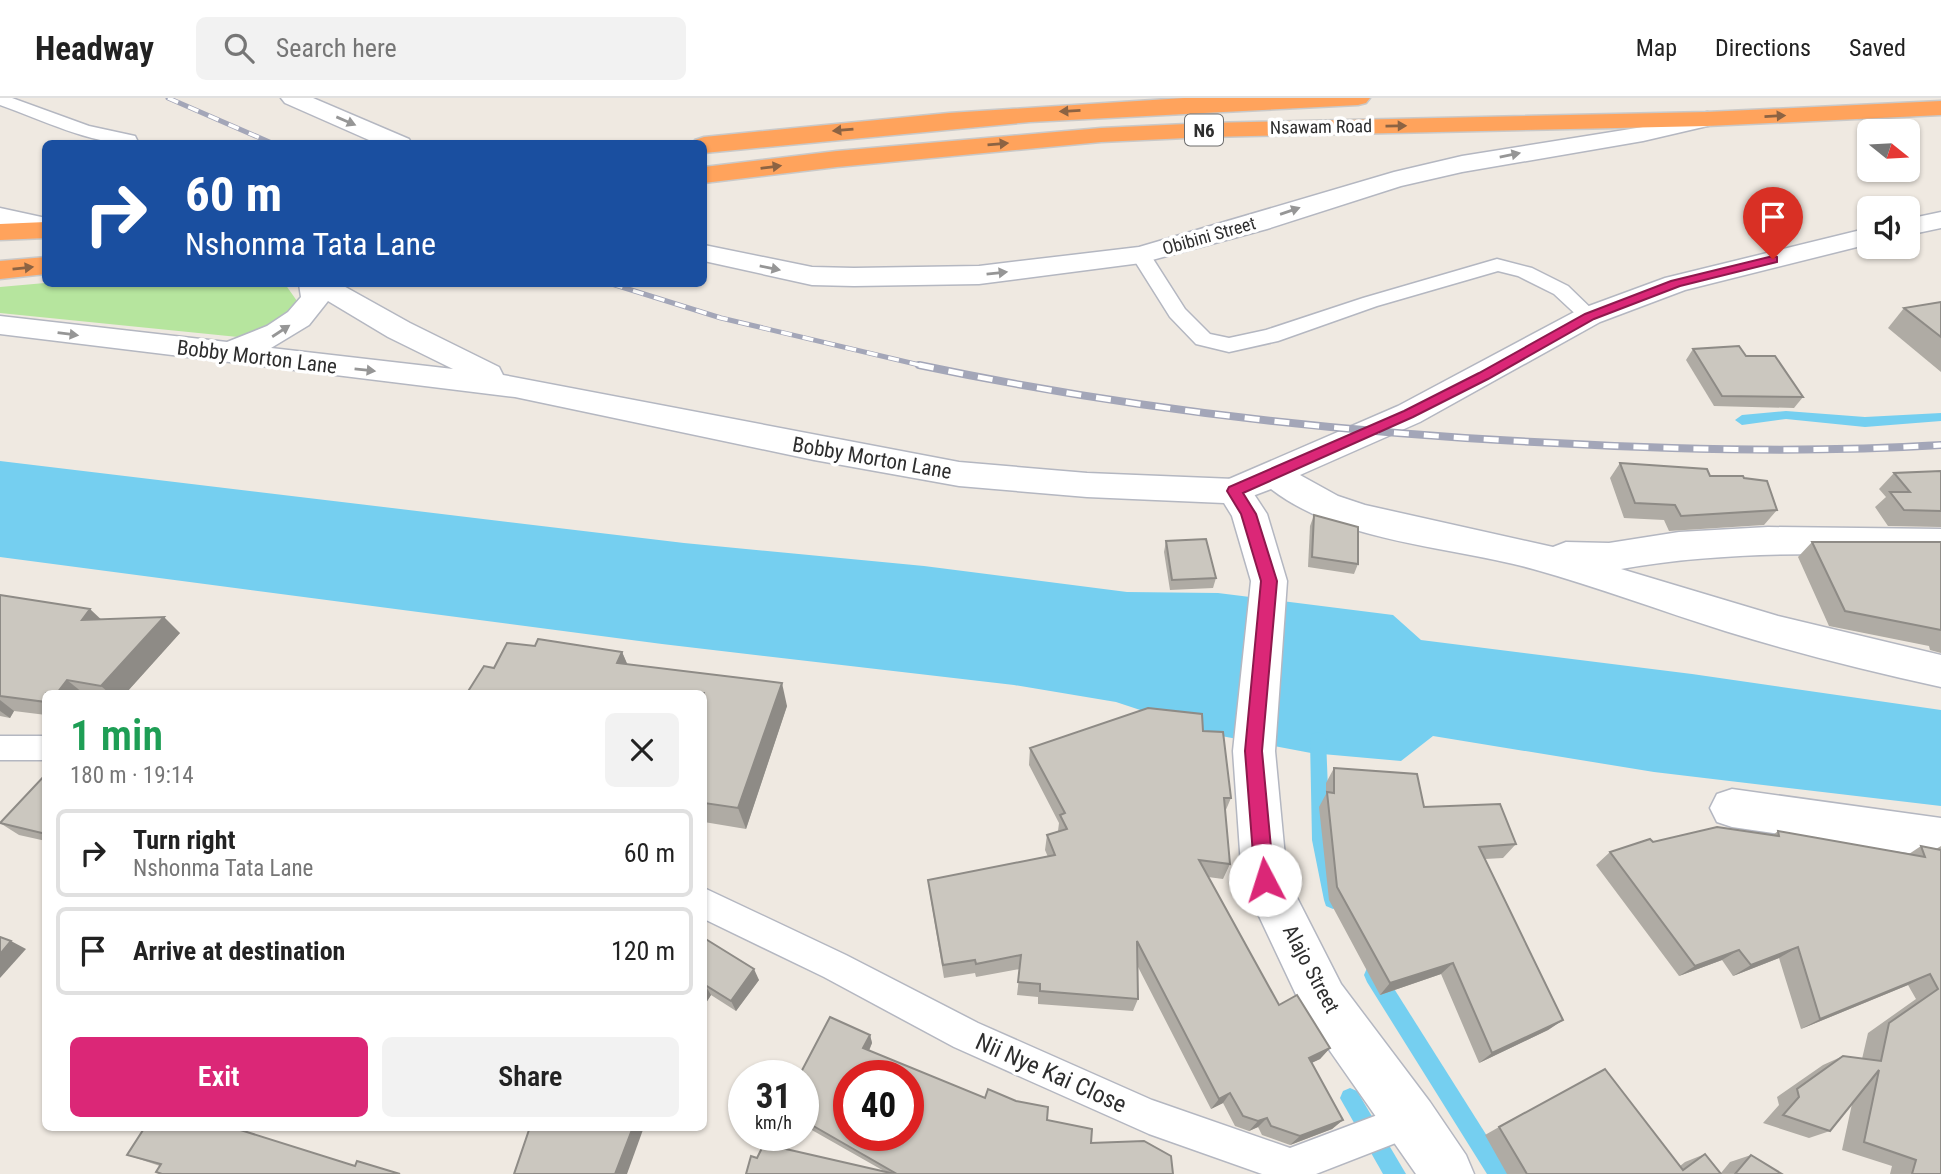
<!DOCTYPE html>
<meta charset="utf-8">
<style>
:root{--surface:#fff;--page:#f2f2f2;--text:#222;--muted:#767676;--line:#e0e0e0;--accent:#db2777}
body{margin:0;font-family:"Roboto Condensed",sans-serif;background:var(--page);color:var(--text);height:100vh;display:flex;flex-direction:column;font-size:26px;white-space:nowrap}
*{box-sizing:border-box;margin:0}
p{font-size:23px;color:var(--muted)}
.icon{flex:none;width:38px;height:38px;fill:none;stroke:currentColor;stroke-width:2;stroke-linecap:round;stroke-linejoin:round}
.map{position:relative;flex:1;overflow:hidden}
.side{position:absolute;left:42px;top:592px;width:665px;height:441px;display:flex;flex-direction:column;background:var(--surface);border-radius:10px;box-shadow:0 2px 5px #0004}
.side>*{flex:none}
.guide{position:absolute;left:42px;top:42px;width:665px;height:147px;border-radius:10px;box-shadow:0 2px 5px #0004;background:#1a4fa0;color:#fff;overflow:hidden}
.needle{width:46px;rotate:108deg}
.fabs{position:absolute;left:1857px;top:21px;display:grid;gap:14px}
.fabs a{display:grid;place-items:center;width:63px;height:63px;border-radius:10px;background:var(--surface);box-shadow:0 2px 5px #0004;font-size:35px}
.speed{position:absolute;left:728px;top:962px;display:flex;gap:14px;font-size:35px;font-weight:700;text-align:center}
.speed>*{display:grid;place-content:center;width:91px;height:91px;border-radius:50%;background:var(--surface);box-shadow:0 2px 5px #0004;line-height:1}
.speed small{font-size:18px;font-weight:400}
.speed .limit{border:10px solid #d22;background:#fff;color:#111}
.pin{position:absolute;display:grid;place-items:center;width:60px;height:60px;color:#fff;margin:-72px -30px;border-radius:50% 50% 50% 0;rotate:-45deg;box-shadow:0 0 7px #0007}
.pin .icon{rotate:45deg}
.me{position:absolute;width:77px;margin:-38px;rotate:355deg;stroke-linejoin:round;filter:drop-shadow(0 0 5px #0008)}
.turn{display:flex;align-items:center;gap:24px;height:147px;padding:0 28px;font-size:32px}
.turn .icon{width:91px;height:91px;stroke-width:2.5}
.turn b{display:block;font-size:49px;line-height:60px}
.round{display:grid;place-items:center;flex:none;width:74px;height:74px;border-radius:10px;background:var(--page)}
.summary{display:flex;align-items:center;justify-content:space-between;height:119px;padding:0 28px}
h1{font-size:42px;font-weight:600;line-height:52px;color:#1e9e55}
.action{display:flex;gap:14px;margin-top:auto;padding:14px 28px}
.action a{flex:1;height:80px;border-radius:10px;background:var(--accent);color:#fff;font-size:28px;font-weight:600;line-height:80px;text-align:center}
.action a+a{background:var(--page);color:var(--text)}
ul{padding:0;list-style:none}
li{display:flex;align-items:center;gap:21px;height:88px;margin:0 14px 10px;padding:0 14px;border:4px solid var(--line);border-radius:10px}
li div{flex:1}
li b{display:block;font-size:26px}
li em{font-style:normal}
header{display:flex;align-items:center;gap:42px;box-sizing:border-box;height:98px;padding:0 35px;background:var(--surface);border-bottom:2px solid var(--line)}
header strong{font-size:33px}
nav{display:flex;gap:38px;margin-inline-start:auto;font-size:24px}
.search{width:490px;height:63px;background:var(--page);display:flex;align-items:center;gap:18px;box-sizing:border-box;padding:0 24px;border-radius:10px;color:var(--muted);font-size:26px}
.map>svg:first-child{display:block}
.green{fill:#b6e59e}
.water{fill:#75cff0}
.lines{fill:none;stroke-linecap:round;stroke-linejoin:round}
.stream{fill:#75cff0;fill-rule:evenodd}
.lane-casing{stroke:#b4b7c1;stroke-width:3}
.street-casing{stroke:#b4b7c1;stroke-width:3}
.secondary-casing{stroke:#b4b7c1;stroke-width:3}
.highway-casing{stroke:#c9c9c9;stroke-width:3}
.lane{fill:#fff;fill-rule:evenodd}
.street{fill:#fff;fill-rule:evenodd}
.secondary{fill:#fff;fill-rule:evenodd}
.highway{fill:#ffa35c;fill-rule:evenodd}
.rail-far1-casing{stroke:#a3a6b8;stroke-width:5}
.rail-casing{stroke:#a3a6b8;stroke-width:8}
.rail-far1{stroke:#fff;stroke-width:3.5;stroke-dasharray:11;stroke-linecap:butt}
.rail{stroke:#fff;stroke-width:5;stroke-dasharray:15;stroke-linecap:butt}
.wall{fill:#afaba4}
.shaded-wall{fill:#8e8b86}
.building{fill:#cbc7bf;stroke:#8e8b86;stroke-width:2;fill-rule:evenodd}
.oneway{fill:#8c6343}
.oneway2{fill:#969696}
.route{fill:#db2777;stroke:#8e194d;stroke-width:2}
.labels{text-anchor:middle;stroke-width:7;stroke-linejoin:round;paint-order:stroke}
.far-street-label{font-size:18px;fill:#2e2e2e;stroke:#fff}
.shield{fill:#fff;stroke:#6d6d6d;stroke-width:2}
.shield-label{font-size:19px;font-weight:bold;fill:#2e2e2e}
.street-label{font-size:21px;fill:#2e2e2e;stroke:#fff}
.near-street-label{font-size:24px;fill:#2e2e2e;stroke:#fff}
</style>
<header>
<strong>Headway</strong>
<div class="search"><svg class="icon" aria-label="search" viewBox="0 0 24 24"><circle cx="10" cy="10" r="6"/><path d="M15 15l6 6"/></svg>Search here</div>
<nav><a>Map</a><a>Directions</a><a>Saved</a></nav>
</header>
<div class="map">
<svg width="1941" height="1076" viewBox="0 0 1941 1076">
<rect width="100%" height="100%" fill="#efe9e1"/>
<path class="green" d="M45 185 285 186 297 203C290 224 259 236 238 239L0 215V189Z"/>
<polygon class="water" points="0,363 684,445 924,468 1127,494 1218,495 1393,517 1421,542 1692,576 1941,612 1941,708 1654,674 1433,638 1401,663 1311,655 1216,637 1116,604 1014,587 662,546 0,459"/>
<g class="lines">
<g class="stream">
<polygon points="1786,313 1865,319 1941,315 1941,323 1865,329 1786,321 1742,327 1735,322 1742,317"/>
<polygon points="1318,634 1324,636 1326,641 1330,742 1342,802 1340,808 1333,811 1326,808 1324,802 1312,742 1310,641 1312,636"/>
<polygon points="1374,867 1381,870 1511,1076 1487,1076 1367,884 1364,877 1367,870"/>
<polygon points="1350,990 1357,993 1406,1076 1383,1076 1340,1000 1343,993"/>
</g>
<defs>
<g id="lane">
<path d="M0 0H12L89 28 135 38 137 42 135 46C89 46 43 22 0 7Z"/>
<polygon points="1141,151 1148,153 1185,211 1210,236 1229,240 1266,232 1363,200 1497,161 1532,170 1568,188 1599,218 1596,222 1582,222 1554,196 1518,178 1498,173 1377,208 1278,243 1229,254 1196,246 1170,219 1131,157"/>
<rect x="0" y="638" width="46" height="24"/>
<polygon points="704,790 846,857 978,925 1152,1002 1290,1050 1412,1004 1424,1010 1430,1022 1424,1034 1316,1076 1262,1076 1149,1036 954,949 824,879 704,821"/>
</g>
<g id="street">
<polygon points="0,110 46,120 46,136 0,126"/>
<polygon points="1941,114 1941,130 1908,137 1908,121"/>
<path d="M1869 130V146L1685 192 1600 224 1420 324 1300 377 1338 398 1365 407 1553 449 1566 444 1609 445 1679 434 1768 429 1941 431V457C1834 456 1727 452 1621 471L1778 518 1941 557V589C1868 573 1796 555 1725 533 1661 513 1598 489 1533 471 1450 448 1341 445 1271 391L1234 405 1222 402 1217 393 1222 384 1398 308 1578 212 1665 180Z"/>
<polygon points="1732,691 1941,720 1941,760 1732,729 1717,724 1710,710 1717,696"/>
</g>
<g id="secondary">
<polygon points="281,0 313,0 409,41 412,46 378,46 285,5"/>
<polygon points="1707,14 1716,16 1719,21 1716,26 1643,43 1462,74 1401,88 1267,131 1141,165 979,186 854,188 812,187 704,163 704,147 812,169 854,170 979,168 1139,149 1394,74 1462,58 1643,29"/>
<path d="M299 186H340L410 225 499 269 503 277 959 364 1087 375 1234 381 1246 384 1267 416 1287 483 1275 653 1287 780 1341 886 1430 1004 1466 1057 1474 1076H1416L1307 920 1242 782 1233 653 1251 483 1232 418 1224 405 1087 399 959 388 814 362 515 299 0 236V218L227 244 267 228 288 214 301 199ZM328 203 388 239 453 271 271 250 309 227Z"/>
</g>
<g id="highway">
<polygon points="1184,0 1370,0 1366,5 1358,7 1030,24 704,55 704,46 693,46 695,42 704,39 949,15"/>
<polygon points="1941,3 1941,17 1707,28 1208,39 1101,44 837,69 704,85 704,69 837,53 1101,30 1208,25 1707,14"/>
<polygon points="46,124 46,140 0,142 0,126"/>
<polygon points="46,159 46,176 0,181 0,163"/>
</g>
</defs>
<use href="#lane" class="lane-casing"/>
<use href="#street" class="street-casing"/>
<use href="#secondary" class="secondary-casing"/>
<use href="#highway" class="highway-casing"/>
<use href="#lane" class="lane"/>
<use href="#street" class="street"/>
<use href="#secondary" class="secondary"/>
<use href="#highway" class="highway"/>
<defs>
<g id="rail-far1">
<polyline points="168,0 274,46"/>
<polyline points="612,186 721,220 928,269"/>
</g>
<path id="rail" d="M919 267C1128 311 1342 335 1555 345 1683 352 1813 355 1941 347"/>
</defs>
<use href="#rail-far1" class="rail-far1-casing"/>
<use href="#rail" class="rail-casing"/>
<use href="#rail-far1" class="rail-far1"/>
<use href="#rail" class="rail"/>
</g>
<g class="wall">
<polygon points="1941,204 1941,274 1888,230 1904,210"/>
<polygon points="1693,251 1746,258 1803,299 1794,310 1714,308 1686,262"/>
<polygon points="1620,365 1710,378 1744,380 1777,412 1764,427 1669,433 1664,422 1624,420 1610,380"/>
<polygon points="1941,373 1941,429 1888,428 1875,409 1886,399 1879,391 1894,375"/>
<polygon points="1314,417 1358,466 1354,476 1308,469 1310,428"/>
<polygon points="1166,443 1216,480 1213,490 1170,492 1164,454"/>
<polygon points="1812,444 1941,444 1941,555 1930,552 1929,548 1829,528 1798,459"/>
<polygon points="0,497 101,521 180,535 126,595 46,595 46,617 14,613 10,620 0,618"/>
<polygon points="535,548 622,554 627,566 787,608 746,731 704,724 704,595 494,570"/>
<polygon points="1203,633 1231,700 1225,714 1230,766 1223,781 1208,779 1279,907 1330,950 1320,961 1311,965 1343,1022 1332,1031 1290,1047 1262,1037 1258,1029 1249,1033 1235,1028 1223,1005 1211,1011 1137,867 1138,901 1133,913 1038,906 1038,899 1017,897 1020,871 976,879 975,875 944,880 930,797 928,782 1048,759 1045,752 1047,737 1058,733 1059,725 1029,667 1030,650"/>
<polygon points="1334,670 1516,746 1503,760 1485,761 1563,922 1548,932 1479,965 1441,876 1380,897 1329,802 1319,709 1326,696 1326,685"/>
<polygon points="46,676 46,743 19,737 0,725"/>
<polygon points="1778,733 1909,756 1921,748 1936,751 1941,748 1941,1076 1890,1076 1892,1068 1842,1052 1852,1006 1830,1033 1809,1040 1763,1025 1779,1007 1777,999 1823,967 1843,958 1862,961 1868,935 1916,901 1908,887 1801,931 1779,860 1733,878 1722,862 1679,878 1596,767 1610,754 1653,744 1773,737"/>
<polygon points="704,840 759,882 736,913 711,897 704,908"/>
<polygon points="870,937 872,945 869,953 985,1000 1047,1022 1091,1045 1173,1076 746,1076 757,1060 884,1073 803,1027 803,978"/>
<polygon points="1499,1029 1680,1068 1685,1064 1705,1056 1721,1075 1730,1064 1751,1057 1782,1076 1507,1076 1485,1037"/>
<polygon points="127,1057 355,1068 160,1068"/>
</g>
<g class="shaded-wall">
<polygon points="90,511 107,527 82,522"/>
<polygon points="164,519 180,535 126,595 109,595 101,588"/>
<polygon points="622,554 632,577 617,565"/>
<polygon points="67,582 83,595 57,595"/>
<polygon points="782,585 787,608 746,731 738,710"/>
<polygon points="0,602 14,613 10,620 0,613"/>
<polygon points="11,843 26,851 0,880 0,856"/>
<polygon points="1798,849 1779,860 1733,878 1751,867"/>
<polygon points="1739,852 1722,862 1679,878 1695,868"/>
<polygon points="1453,865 1441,876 1380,897 1390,885"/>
<polygon points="754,871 759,882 736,913 731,903"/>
<polygon points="1930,876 1908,887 1801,931 1820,921"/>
<polygon points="705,887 711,897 704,908 704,889"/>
<polygon points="1563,922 1548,932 1479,965 1492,955"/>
<polygon points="870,937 872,945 866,959 863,950"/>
<polygon points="1330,950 1320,961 1299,971 1309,960"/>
<polygon points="1230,995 1223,1005 1211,1011 1219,1001"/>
<polygon points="1267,1020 1258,1029 1249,1033 1258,1023"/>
<polygon points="1343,1022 1332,1031 1290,1047 1300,1038"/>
<polygon points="633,1029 644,1029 627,1076 615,1076"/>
</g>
<g class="building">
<polygon points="1941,204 1941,239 1904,210"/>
<polygon points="1739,248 1746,258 1775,258 1803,299 1722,298 1693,251"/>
<polygon points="1620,365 1707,371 1710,378 1743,378 1744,380 1767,383 1777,412 1681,418 1675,407 1635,405"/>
<polygon points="1941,373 1941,413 1904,412 1890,394 1910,394 1894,375"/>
<polygon points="1314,417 1358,429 1358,466 1312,459"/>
<polygon points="1206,441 1216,480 1172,482 1166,443"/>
<polygon points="1812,444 1941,444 1941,532 1845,513"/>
<polygon points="0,497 90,511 82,522 164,519 101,588 67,582 57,595 46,595 46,604 0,598"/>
<polygon points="538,541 622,554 617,565 782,585 738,710 704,705 704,595 467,595 484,568 494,570 507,545 535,548"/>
<polygon points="1148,610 1202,616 1203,633 1223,634 1231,700 1224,700 1230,766 1199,762 1279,907 1297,897 1330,950 1309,960 1343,1022 1300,1038 1271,1028 1267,1020 1258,1023 1243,1018 1230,995 1219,1001 1137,843 1138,901 1040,893 1040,886 1018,884 1021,857 976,866 975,862 943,867 928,782 1055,757 1047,737 1067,731 1060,717 1065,715 1030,650"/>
<polygon points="1334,670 1417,676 1424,709 1500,706 1516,746 1479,749 1563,922 1492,955 1453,865 1390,885 1337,789 1327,694 1334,695"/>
<polygon points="46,676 46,736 0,725"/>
<polygon points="1717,729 1779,738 1778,733 1925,759 1921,748 1941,752 1941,1076 1912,1076 1916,1062 1864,1044 1879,972 1830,1033 1783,1017 1799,999 1797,991 1843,958 1881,963 1889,925 1938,891 1930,876 1820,921 1798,849 1751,867 1739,852 1695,868 1610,754 1650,741 1653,744"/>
<polygon points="0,839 11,843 0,856"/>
<polygon points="704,840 754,871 731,903 705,887 704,889"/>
<path d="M830 919 870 937 863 950 985 1000 988 991 1016 1003 1048 1009 1047 1022 1092 1031 1091 1045 1144 1043 1171 1058 1173 1076H897L803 1022V978H799ZM849 978H908V1038H849Z"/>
<polygon points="1605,971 1683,1072 1705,1056 1721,1076 1527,1076 1499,1029"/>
<polygon points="145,1029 231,1029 355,1068 357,1063 400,1076 162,1076 156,1074 161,1066 127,1057"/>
<polygon points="530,1029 633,1029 615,1076 514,1076"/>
<polygon points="764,1046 895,1076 746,1076 751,1058 757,1060"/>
<polygon points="1751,1057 1782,1076 1735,1076"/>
</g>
<defs><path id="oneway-solid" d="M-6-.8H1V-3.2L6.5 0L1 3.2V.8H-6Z" transform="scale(1.75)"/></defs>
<g class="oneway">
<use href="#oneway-solid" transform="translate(1070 13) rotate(177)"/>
<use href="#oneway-solid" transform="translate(1775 18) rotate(-3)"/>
<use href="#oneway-solid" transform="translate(1396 28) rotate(-1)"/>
<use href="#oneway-solid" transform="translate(843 32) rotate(175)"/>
<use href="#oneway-solid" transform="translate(998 46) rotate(-5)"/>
<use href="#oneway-solid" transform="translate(771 69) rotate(-7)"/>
<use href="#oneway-solid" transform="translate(23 170) rotate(-6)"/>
</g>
<g class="oneway2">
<use href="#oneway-solid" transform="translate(346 23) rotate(23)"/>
<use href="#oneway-solid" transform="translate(1510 57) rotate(-11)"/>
<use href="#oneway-solid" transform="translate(1290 113) rotate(-19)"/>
<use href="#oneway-solid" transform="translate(770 170) rotate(11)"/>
<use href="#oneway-solid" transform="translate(997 175) rotate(-6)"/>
<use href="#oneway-solid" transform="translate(281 233) rotate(-33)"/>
<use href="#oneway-solid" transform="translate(68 236) rotate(7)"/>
<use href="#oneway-solid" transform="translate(365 272) rotate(6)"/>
</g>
<polygon class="route" points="1773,158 1777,159 1777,164 1680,188 1594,221 1488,281 1413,319 1243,395 1256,416 1277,483 1262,653 1274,782 1271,788 1265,790 1258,788 1255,782 1245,653 1261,483 1241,416 1227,393 1229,389 1404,313 1479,275 1585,216 1671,183"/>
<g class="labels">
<g class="far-street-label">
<text transform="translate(1321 29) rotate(-1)" y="6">Nsawam Road</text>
<text transform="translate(1209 138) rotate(-16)" y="6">Obibini Street</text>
</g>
<rect class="shield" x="1185" y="16.5" width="38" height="31" rx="5"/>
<g class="shield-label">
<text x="1204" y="39">N6</text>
</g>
<g class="street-label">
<text transform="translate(257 259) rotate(7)" y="7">Bobby Morton Lane</text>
<text transform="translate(872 360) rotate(10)" y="7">Bobby Morton Lane</text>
<text transform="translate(1311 871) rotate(62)" y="7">Alajo Street</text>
</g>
<g class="near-street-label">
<text transform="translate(1051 975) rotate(24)" y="8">Nii Nye Kai Close</text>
</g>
</g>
</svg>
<div class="fabs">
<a><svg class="needle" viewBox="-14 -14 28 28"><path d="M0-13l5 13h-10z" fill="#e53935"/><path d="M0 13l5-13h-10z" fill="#767676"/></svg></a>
<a><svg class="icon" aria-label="sound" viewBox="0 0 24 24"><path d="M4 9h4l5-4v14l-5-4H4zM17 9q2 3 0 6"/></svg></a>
</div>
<div class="speed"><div>31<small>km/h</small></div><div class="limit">40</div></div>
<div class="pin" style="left:1773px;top:161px;background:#d93025"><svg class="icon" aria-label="arrive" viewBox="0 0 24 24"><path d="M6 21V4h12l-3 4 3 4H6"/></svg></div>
<svg class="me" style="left:1265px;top:782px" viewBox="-20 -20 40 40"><circle r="19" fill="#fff"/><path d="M0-13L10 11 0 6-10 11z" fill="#db2777"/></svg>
<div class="guide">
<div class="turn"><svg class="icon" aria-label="right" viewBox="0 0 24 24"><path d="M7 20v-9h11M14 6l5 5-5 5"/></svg><div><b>60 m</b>Nshonma Tata Lane</div></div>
</div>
<section class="side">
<div class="summary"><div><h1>1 min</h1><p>180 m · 19:14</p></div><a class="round"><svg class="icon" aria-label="close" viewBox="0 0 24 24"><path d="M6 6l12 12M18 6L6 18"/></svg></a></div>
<ul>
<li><svg class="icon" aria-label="right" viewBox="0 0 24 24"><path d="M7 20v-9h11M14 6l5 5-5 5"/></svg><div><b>Turn right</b><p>Nshonma Tata Lane</p></div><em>60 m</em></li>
<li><svg class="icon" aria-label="arrive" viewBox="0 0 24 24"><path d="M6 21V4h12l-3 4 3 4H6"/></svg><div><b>Arrive at destination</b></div><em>120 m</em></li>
</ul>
<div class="action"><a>Exit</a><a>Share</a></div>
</section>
</div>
